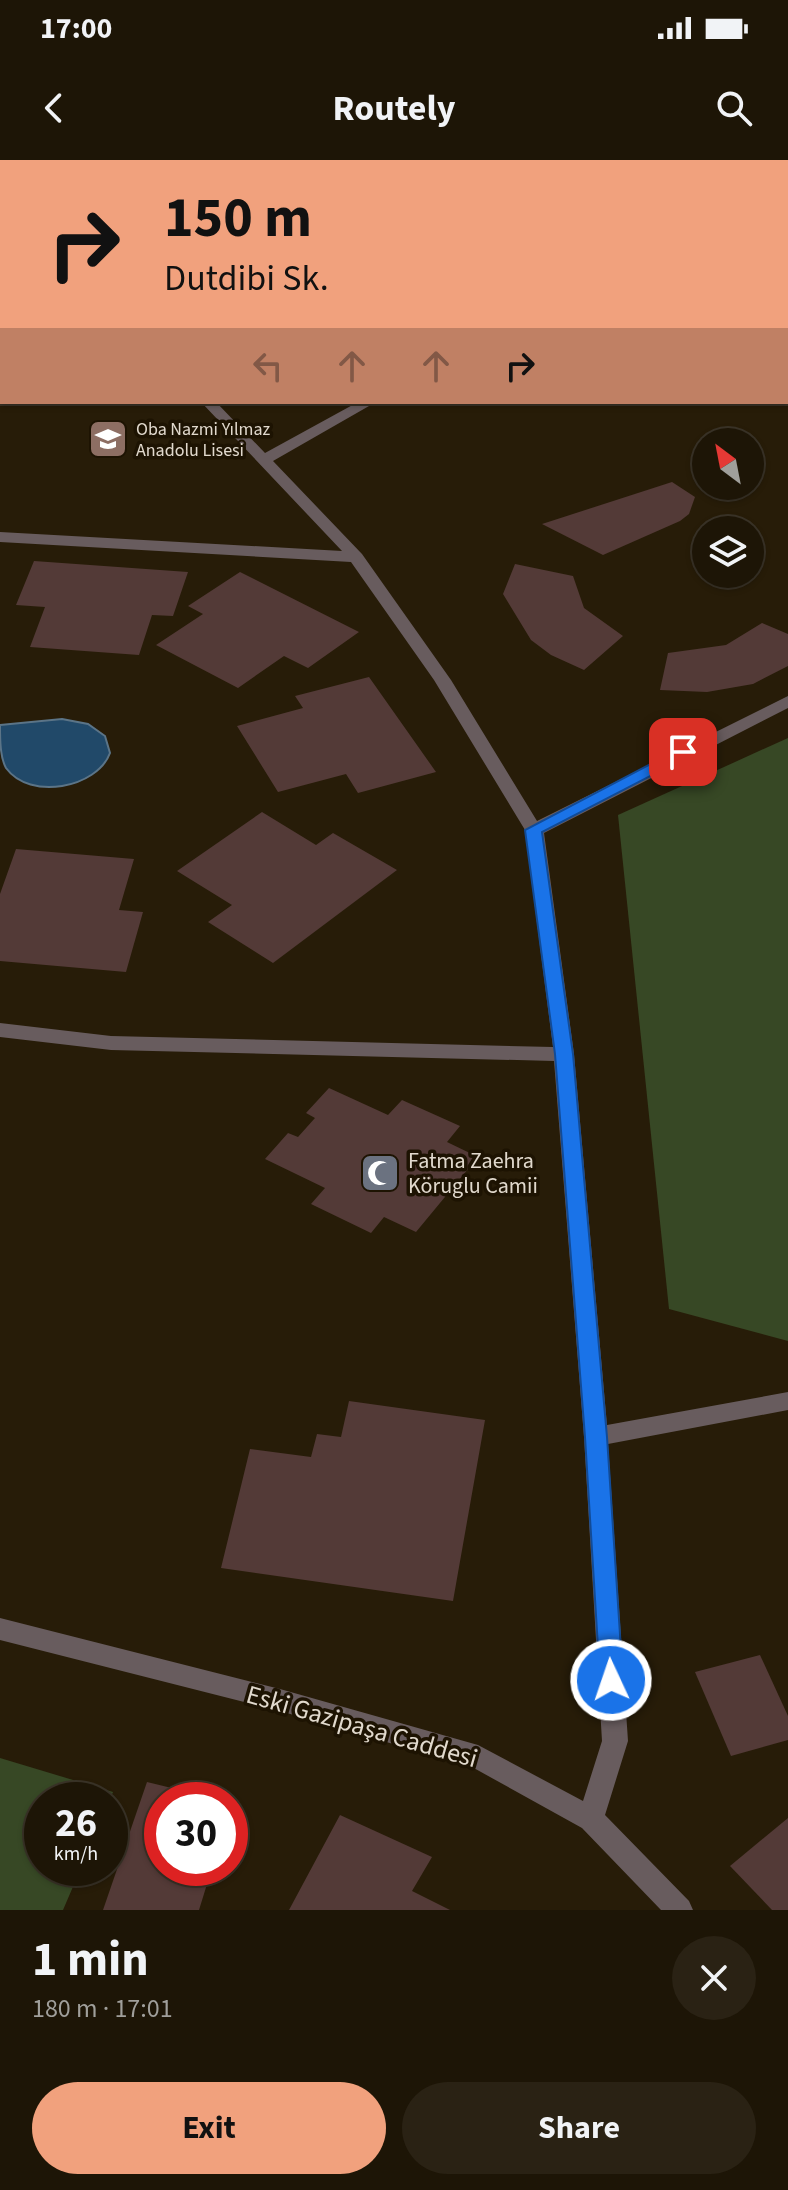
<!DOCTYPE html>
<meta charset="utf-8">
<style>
:root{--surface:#1d1506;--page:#2a2214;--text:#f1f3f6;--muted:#a09f9b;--line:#3b3428;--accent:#f1a17d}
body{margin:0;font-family:"Source Sans 3",sans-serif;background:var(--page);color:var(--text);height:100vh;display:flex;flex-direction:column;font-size:30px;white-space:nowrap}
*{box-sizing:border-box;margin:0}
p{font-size:26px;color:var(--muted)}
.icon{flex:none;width:44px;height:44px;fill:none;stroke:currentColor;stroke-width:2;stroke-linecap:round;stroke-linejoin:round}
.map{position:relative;height:1750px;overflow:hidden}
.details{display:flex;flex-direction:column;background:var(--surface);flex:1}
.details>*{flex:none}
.banner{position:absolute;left:0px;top:0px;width:788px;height:244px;box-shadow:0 2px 6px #0004,0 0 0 2px var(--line);background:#f1a17d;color:#111;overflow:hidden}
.needle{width:52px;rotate:328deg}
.fabs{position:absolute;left:692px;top:268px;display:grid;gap:16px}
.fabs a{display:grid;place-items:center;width:72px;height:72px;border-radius:50%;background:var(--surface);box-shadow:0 2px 6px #0004,0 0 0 2px var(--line);font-size:40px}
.speed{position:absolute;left:24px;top:1622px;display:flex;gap:16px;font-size:40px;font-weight:700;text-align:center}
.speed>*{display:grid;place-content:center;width:104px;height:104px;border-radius:50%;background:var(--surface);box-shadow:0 2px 6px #0004,0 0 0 2px var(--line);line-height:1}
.speed small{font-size:20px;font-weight:400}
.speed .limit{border:12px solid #d22;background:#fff;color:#111}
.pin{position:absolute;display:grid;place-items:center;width:68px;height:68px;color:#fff;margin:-34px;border-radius:16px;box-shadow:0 4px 12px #0006}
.me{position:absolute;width:88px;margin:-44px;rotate:357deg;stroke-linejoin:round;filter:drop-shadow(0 0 6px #0008)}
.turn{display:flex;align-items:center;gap:28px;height:168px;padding:0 32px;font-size:36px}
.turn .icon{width:104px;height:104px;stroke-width:2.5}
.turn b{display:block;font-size:56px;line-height:68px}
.lanes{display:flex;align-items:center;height:76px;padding:0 32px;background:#0003;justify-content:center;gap:40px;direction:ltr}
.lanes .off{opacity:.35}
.round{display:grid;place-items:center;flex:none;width:84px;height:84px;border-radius:42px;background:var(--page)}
.overview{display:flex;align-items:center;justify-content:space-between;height:136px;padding:0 32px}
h1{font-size:48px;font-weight:700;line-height:60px}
.action{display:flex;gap:16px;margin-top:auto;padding:16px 32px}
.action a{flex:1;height:92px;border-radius:48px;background:var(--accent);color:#111;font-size:32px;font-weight:700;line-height:92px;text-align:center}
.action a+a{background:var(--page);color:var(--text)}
.status{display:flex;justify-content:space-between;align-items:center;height:56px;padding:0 40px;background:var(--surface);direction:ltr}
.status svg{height:22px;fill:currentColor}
header{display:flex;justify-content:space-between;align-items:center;height:104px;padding:0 32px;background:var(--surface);font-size:36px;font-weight:700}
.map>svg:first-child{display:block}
.green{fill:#374825}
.water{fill:#214969;stroke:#5b7487;stroke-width:2}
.building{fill:#533a37}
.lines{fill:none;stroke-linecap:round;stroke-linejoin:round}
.minor{fill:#685c5e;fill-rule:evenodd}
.route{fill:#1a73e8;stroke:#114b97;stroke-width:2}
.labels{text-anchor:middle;stroke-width:7;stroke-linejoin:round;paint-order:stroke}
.far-poi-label{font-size:18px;fill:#e1d9cd;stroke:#1d1302;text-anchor:start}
.poi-label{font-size:22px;fill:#e1d9cd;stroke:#1d1302;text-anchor:start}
.near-street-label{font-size:26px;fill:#e1d9cd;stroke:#1d1302}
</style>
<div class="status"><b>17:00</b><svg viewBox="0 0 49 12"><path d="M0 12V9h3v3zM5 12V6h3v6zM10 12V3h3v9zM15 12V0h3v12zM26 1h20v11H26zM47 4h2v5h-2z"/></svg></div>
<header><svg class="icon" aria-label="back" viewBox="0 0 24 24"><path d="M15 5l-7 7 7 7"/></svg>Routely<svg class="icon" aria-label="search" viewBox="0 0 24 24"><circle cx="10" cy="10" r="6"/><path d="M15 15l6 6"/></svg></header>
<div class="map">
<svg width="788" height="1750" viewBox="0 0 788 1750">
<rect width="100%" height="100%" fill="#271c08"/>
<g class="green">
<polygon points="788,578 788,1181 669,1149 618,655"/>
<polygon points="0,1598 113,1632 110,1640 42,1640 42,1708 81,1708 63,1750 0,1750"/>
</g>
<path class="water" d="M62 559 88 564 105 576 110 593C97 628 30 641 6 608 0 597 0 579 0 565Z"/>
<g class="building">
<polygon points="672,322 695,337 689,354 680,361 603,395 542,364"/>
<polygon points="34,401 188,412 173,456 152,455 139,495 30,487 45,447 16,445"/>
<polygon points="515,404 573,416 584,448 623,476 584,510 551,495 531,480 503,434"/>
<polygon points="240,412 359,472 308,508 284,496 238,528 156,485 203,454 188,446"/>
<polygon points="762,463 788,474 788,506 753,524 707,532 660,530 668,493 726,485"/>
<polygon points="369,517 436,612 358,633 346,614 278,632 237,566 303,548 295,536"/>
<polygon points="262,652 316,685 333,673 397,710 273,803 208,762 232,745 177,711"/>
<polygon points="16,689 134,699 119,750 143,752 126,812 0,801 0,734"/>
<polygon points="329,928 388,955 402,940 460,966 447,982 478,997 416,1072 384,1057 371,1073 311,1044 325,1028 265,999 288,973 298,977 315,958 306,953"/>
<polygon points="349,1241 485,1260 453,1441 221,1408 250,1289 311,1297 317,1274 341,1277"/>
<polygon points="760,1495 788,1556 788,1580 731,1596 695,1512"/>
<polygon points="147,1622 217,1639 162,1640 162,1708 212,1708 199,1750 103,1750"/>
<polygon points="340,1655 432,1697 412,1731 450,1750 289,1750"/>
<polygon points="788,1658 788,1750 772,1750 730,1706"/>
</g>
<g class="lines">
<g class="minor">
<polygon points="2,26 2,35 0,36 0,27"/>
<polygon points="786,71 788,71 786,80"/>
<rect x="0" y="147" width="2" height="9"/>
<polygon points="201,242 216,242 265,293 358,242 376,242 273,301 362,394 451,520 537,661 788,536 788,548 544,673 574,894 607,1265 788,1232 788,1250 608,1284 628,1581 605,1655 689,1741 693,1750 661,1750 582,1668 472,1607 280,1551 0,1480 0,1458 280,1529 478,1585 583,1641 602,1581 584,1277 554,901 111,890 0,877 0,863 111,876 553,887 525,670 434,520 351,402 0,382 0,372 342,391"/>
</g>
</g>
<polygon class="route" points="683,587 689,589 689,596 542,672 573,894 607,1277 623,1520 619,1527 611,1530 603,1527 600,1520 585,1277 555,894 525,670"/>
<defs>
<symbol id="school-square" viewBox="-11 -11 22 22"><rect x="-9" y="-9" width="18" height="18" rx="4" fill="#8d6e63" stroke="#1d1302"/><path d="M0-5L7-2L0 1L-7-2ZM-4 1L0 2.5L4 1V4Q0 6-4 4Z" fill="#fff"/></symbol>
<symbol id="mosque-square" viewBox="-11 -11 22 22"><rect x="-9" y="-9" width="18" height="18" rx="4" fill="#6b7280" stroke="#1d1302"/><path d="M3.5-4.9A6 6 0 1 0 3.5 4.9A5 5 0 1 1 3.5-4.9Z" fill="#fff"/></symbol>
</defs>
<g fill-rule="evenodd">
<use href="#school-square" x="86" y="257" width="44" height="44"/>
<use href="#mosque-square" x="358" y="991" width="44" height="44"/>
</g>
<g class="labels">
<g class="far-poi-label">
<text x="136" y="275">Oba Nazmi Yılmaz<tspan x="136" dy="21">Anadolu Lisesi</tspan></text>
</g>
<g class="poi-label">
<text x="408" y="1008">Fatma Zaehra<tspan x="408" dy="25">Köruglu Camii</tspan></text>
</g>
<g class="near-street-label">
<text transform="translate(362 1566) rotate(16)" y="9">Eski Gazipaşa Caddesi</text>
</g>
</g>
</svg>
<div class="fabs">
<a><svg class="needle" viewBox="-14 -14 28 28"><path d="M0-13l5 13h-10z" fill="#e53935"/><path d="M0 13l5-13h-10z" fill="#a09f9b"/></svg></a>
<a><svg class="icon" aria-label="layers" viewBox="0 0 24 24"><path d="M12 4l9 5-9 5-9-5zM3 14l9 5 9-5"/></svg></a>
</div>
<div class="speed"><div>26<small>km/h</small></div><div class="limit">30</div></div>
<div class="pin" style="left:683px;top:592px;background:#d93025"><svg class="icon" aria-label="arrive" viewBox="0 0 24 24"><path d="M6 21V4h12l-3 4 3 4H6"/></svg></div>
<svg class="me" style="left:611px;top:1520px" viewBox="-20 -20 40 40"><circle r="17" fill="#1a73e8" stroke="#fff" stroke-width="3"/><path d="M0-11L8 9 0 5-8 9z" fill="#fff"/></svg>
<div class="banner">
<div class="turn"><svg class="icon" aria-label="right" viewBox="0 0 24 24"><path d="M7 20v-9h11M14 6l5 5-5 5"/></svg><div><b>150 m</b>Dutdibi Sk.</div></div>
<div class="lanes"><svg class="icon off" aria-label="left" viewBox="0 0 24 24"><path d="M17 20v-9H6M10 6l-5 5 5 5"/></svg><svg class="icon off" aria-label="ahead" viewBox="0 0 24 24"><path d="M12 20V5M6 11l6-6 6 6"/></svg><svg class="icon off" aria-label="ahead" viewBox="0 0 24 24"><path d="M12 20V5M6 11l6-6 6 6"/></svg><svg class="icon" aria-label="right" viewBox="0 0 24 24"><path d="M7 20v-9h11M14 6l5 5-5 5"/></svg></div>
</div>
</div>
<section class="details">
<div class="overview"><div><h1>1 min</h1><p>180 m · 17:01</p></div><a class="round"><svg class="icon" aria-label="close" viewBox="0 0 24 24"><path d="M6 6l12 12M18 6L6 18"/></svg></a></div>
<div class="action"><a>Exit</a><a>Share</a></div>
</section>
